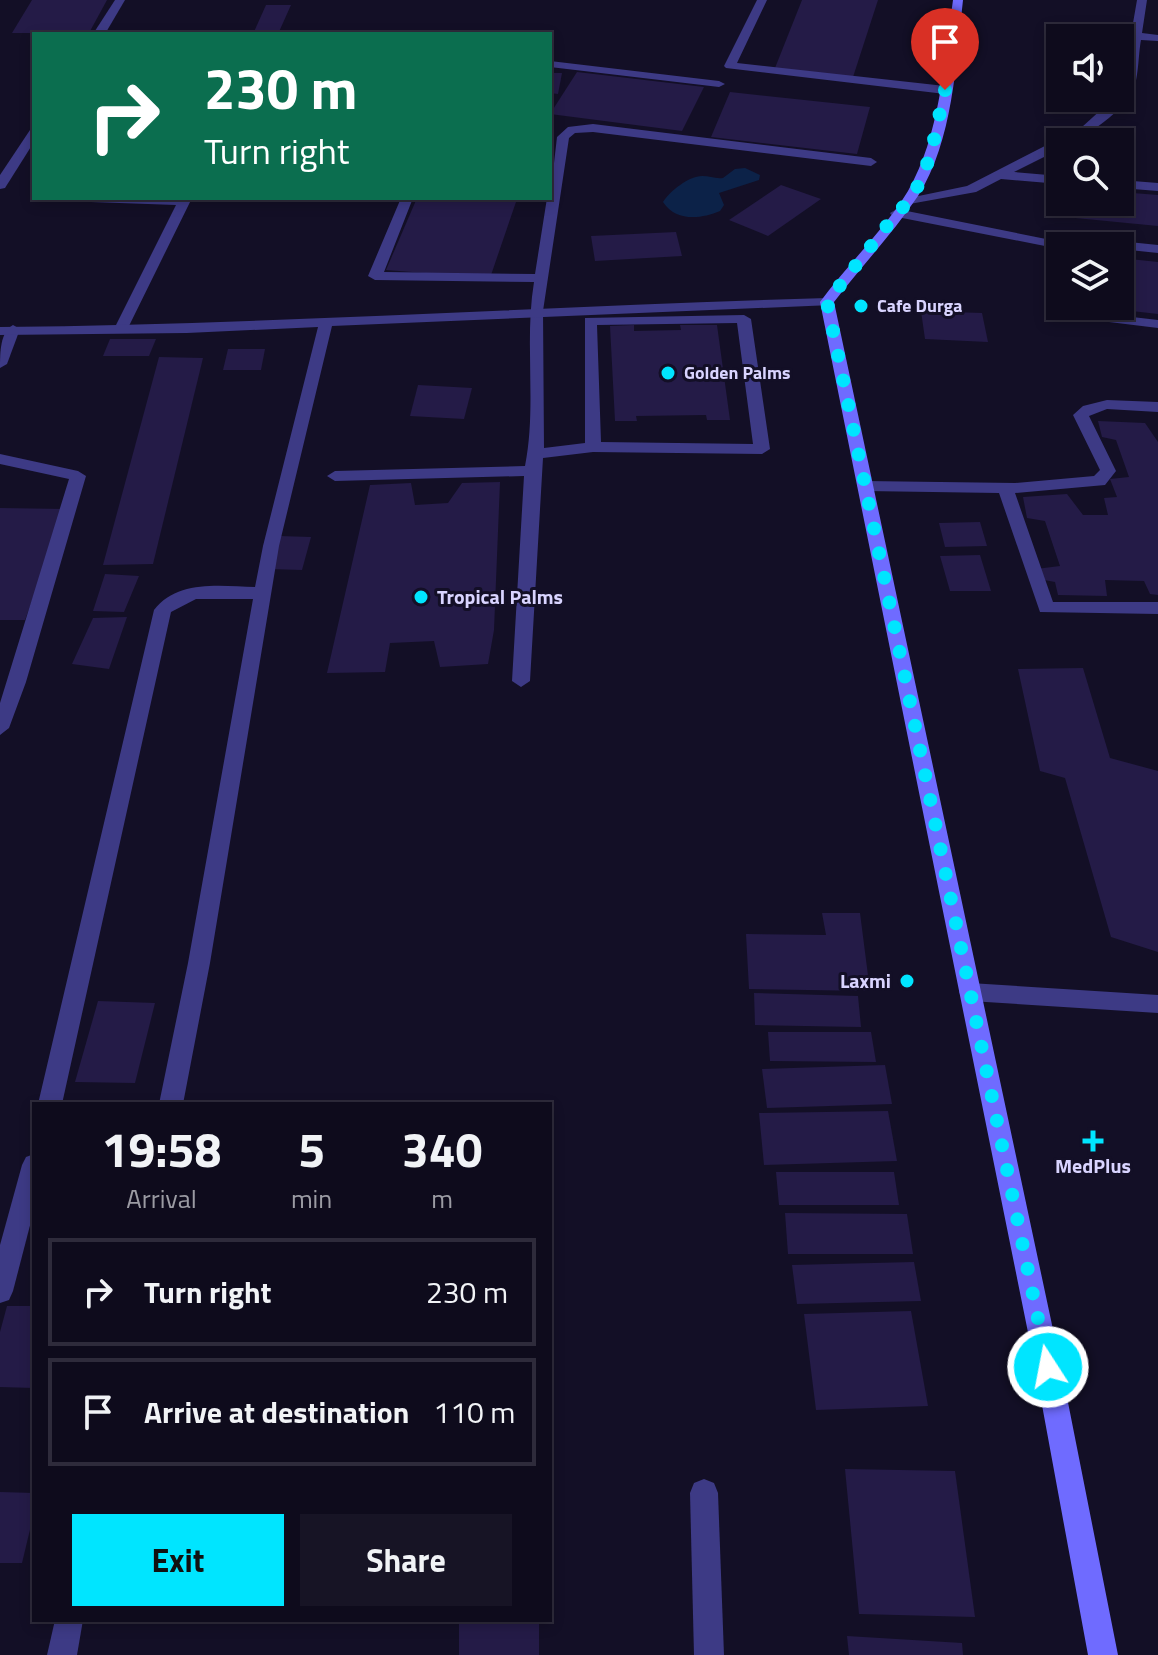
<!DOCTYPE html>
<style>
:root{--surface:#0e0b1c;--page:#171425;--text:#f1f3f6;--muted:#9b9ba3;--line:#2e2b3b;--accent:#00e5ff}
body{margin:0;font-family:"Titillium Web",sans-serif;background:var(--page);color:var(--text);height:100vh;display:flex;flex-direction:column;font-size:30px;white-space:nowrap}
*{box-sizing:border-box;margin:0}
p{font-size:26px;color:var(--muted)}
.icon{flex:none;width:44px;height:44px;fill:none;stroke:currentColor;stroke-width:2;stroke-linecap:round;stroke-linejoin:round}
.map{position:relative;flex:1;overflow:hidden}
.side{position:absolute;left:32px;top:1102px;width:520px;height:520px;display:flex;flex-direction:column;background:var(--surface);border-radius:0px;box-shadow:0 4px 12px #0003,0 0 0 2px var(--line)}
.side>*{flex:none}
.hud{position:absolute;left:32px;top:32px;width:520px;height:168px;border-radius:0px;box-shadow:0 4px 12px #0003,0 0 0 2px var(--line);background:#0b6e4f;color:#fff;overflow:hidden}
.buttons{position:absolute;left:1046px;top:24px;display:grid;gap:16px}
.buttons a{display:grid;place-items:center;width:88px;height:88px;border-radius:0px;background:var(--surface);box-shadow:0 4px 12px #0003,0 0 0 2px var(--line);font-size:40px}
.pin{position:absolute;display:grid;place-items:center;width:68px;height:68px;color:#fff;margin:-82px -34px;border-radius:50% 50% 50% 0;rotate:-45deg;box-shadow:0 0 8px #0007}
.pin .icon{rotate:45deg}
.me{position:absolute;width:88px;margin:-44px;rotate:349deg;stroke-linejoin:round;filter:drop-shadow(0 0 6px #0008)}
.turn{display:flex;align-items:center;gap:28px;height:168px;padding:0 40px;font-size:36px}
.turn .icon{width:104px;height:104px;stroke-width:2.5}
.turn b{display:block;font-size:56px;line-height:68px}
.eta{display:flex;justify-content:space-evenly;align-items:center;height:136px;text-align:center}
.eta b{font-size:48px;font-weight:700;line-height:56px}
.primary-button{display:flex;gap:16px;margin-top:auto;padding:16px 40px}
.primary-button a{flex:1;height:92px;border-radius:0px;background:var(--accent);color:#111;font-size:32px;font-weight:700;line-height:92px;text-align:center}
.primary-button a+a{background:var(--page);color:var(--text)}
ul{padding:0;list-style:none}
li{display:flex;align-items:center;gap:24px;height:108px;margin:0 16px 12px;padding:0 24px;border:4px solid var(--line);border-radius:0px}
li div{flex:1}
li b{display:block;font-size:30px}
li em{font-style:normal}
.map>svg:first-child{display:block}
.water{fill:#0c2248}
.building{fill:#241b47}
.lines{fill:none;stroke-linecap:round;stroke-linejoin:round}
.lane{fill:#3d3a85;fill-rule:evenodd}
.street{fill:#3d3a85;fill-rule:evenodd}
.secondary{fill:#6f6bff;fill-rule:evenodd}
.route{stroke:#00e5ff;stroke-width:14;stroke-dasharray:0 25.2}
.poi-dot{fill:#00e5ff;stroke:#130f26;stroke-width:3}
.labels{text-anchor:middle;stroke-width:6;stroke-linejoin:round;paint-order:stroke}
.far-poi-label{font-size:18px;font-weight:bold;fill:#d9d4ff;stroke:#130f26;text-anchor:start}
.poi-label{font-size:20px;font-weight:bold;fill:#d9d4ff;stroke:#130f26;text-anchor:start}
</style>
<div class="map">
<svg width="1158" height="1655" viewBox="0 0 1158 1655">
<rect width="100%" height="100%" fill="#130f26"/>
<path class="water" d="M745 168 760 175 759 180 719 193 724 205 720 211C701 219 676 222 663 202 670 191 689 176 702 176 710 176 715 179 723 178L735 169Z"/>
<g class="building">
<polygon points="32,0 107,0 89,33 12,33"/>
<polygon points="802,0 878,0 853,77 775,68"/>
<polygon points="266,5 291,5 278,34 253,34"/>
<polygon points="577,72 704,87 682,131 550,114"/>
<polygon points="550,73 562,73 558,94 550,93"/>
<polygon points="730,92 870,107 857,154 711,137"/>
<polygon points="781,185 821,199 768,236 729,220"/>
<polygon points="1056,185 1060,186 1060,202 1120,202 1120,192 1158,195 1158,226 1055,216"/>
<polygon points="417,198 517,199 490,278 386,270"/>
<polygon points="676,232 682,256 595,261 591,236"/>
<polygon points="1120,258 1158,262 1158,314 1105,308 1120,306"/>
<polygon points="921,311 982,313 988,342 925,339"/>
<polygon points="634,325 634,331 681,330 680,325 717,325 730,420 707,420 706,415 636,416 637,421 615,421 610,326"/>
<polygon points="110,339 156,339 149,356 103,356"/>
<polygon points="228,349 265,349 261,370 223,370"/>
<polygon points="159,357 203,358 153,564 103,565"/>
<polygon points="418,385 472,388 464,419 410,416"/>
<polygon points="1098,421 1145,423 1158,442 1158,595 1150,594 1144,581 1105,580 1107,596 1058,595 1055,582 1039,579 1036,569 1060,566 1045,521 1027,518 1023,497 1067,494 1083,515 1108,515 1104,498 1117,497 1110,479 1129,477 1116,440 1102,437"/>
<polygon points="500,482 494,630 488,664 440,667 434,641 390,643 385,672 327,673 370,485 411,483 415,505 448,503 462,483"/>
<polygon points="0,508 65,509 25,620 0,620"/>
<polygon points="980,522 987,546 945,547 939,523"/>
<polygon points="279,536 311,537 302,570 269,569"/>
<polygon points="980,555 991,591 950,591 940,556"/>
<polygon points="105,574 139,576 124,612 93,611"/>
<polygon points="127,617 109,669 72,664 93,618"/>
<polygon points="1083,668 1110,758 1158,771 1158,952 1111,937 1065,778 1040,771 1018,669"/>
<polygon points="822,913 860,913 870,991 749,989 746,934 826,935"/>
<polygon points="754,993 858,996 861,1027 755,1025"/>
<polygon points="98,1001 155,1003 135,1083 75,1082"/>
<polygon points="768,1032 871,1032 876,1062 770,1061"/>
<polygon points="885,1065 892,1104 767,1108 762,1069"/>
<polygon points="888,1111 897,1161 764,1165 759,1113"/>
<polygon points="776,1172 894,1172 899,1205 779,1205"/>
<polygon points="785,1213 907,1214 913,1254 788,1254"/>
<polygon points="914,1262 921,1301 797,1304 792,1265"/>
<polygon points="7,1306 34,1306 34,1388 0,1387 0,1332"/>
<polygon points="911,1311 928,1406 816,1410 804,1314"/>
<polygon points="845,1469 955,1471 975,1617 859,1614"/>
<polygon points="0,1492 34,1493 34,1513 22,1563 0,1563"/>
<rect x="459" y="1620" width="80" height="35"/>
<polygon points="847,1636 962,1643 963,1655 849,1655"/>
</g>
<g class="lines">
<g class="lane">
<polygon points="115,0 125,0 105,34 93,34"/>
<polygon points="550,61 719,81 725,84 719,87 550,67"/>
<path d="M593 124 871 158 877 162 871 166 593 132 575 133 569 138 543 311 544 448 585 443V318L744 315 751 319 770 449 762 454 593 452 543 458 530 681 521 687 512 681 524 476 335 481 327 476 335 471 525 466C537 406 524 343 534 282L375 280 368 276 401 198H413L384 272 535 274 547 198H550L557 137 568 127ZM737 323 753 444 601 442 597 325Z"/>
<polygon points="85,198 192,198 127,330 117,330 115,327 176,205 91,202"/>
<path d="M13 325 20 329 7 364 0 368C0 353 0 332 13 325Z"/>
<polygon points="1107,400 1158,402 1158,412 1107,409 1089,416 1116,471 1105,485 1015,493 1053,602 1158,602 1158,614 1040,612 999,493 865,491 857,486 865,481 1015,483 1094,476 1100,470 1073,415 1083,406"/>
<polygon points="0,454 78,471 86,476 26,682 9,728 0,735 0,703 69,479 0,464"/>
<polygon points="970,983 1158,995 1158,1013 970,1001 962,998 959,992 962,986"/>
<polygon points="704,1479 714,1483 718,1493 724,1655 694,1655 690,1493 694,1483"/>
</g>
<g class="street">
<polygon points="757,0 767,0 737,63 945,86 951,90 945,94 726,68 724,66"/>
<path d="M1137 0H1147L1142 33 1158 35V41L1141 40C1138 55 1139 82 1131 95 1118 114 1082 142 1060 142V149L1014 172 1060 176V184L1001 179 976 192 904 205V199L967 186 1082 127 1114 98H1120Z"/>
<polygon points="34,129 34,142 5,188 0,189 0,175 30,130"/>
<polygon points="1120,180 1158,183 1158,191 1120,188"/>
<polygon points="897,209 1061,242 1090,238 1158,245 1158,253 1120,249 1120,246 1060,246 1060,249 892,216 890,213"/>
<path d="M827 298 832 299V305L332 326 279 546 210 963 183 1104H159L188 963 253 599H196L171 612 62 1104H38L154 610C177 579 222 586 255 587L263 546 318 327 187 333 0 335V327C276 324 551 306 827 298Z"/>
<polygon points="1060,303 1060,306 1071,306 1072,310 1158,320 1158,328 1060,316 1057,306"/>
<polygon points="34,1154 34,1210 13,1291 9,1300 0,1303 0,1245 22,1165 26,1157"/>
<polygon points="55,1620 83,1620 77,1655 47,1655"/>
</g>
<path class="secondary" d="M953 0H963C956 63 953 141 918 196 893 233 861 267 834 302L1061 1367 1118 1655H1088L1035 1367 820 302C846 266 886 228 908 191 940 135 944 63 953 0Z"/>
</g>
<g class="lines">
<path class="route" d="M945 90C935 131 930 184 897 213L827 302 1048 1367"/>
</g>
<g class="poi-dot">
<circle cx="861" cy="306" r="8"/>
<circle cx="668" cy="373" r="8"/>
<circle cx="421" cy="597" r="8"/>
<circle cx="907" cy="981" r="8"/>
<path d="M1089 1129h8v8h8v8h-8v8h-8v-8h-8v-8h8z"/>
</g>
<g class="labels">
<g class="far-poi-label">
<text x="877" y="312">Cafe Durga</text>
<text x="684" y="379">Golden Palms</text>
</g>
<g class="poi-label">
<text x="437" y="604">Tropical Palms</text>
<text x="891" y="988" text-anchor="end">Laxmi</text>
<text x="1093" y="1173" text-anchor="middle">MedPlus</text>
</g>
</g>
</svg>
<div class="buttons">
<a><svg class="icon" aria-label="sound" viewBox="0 0 24 24"><path d="M4 9h4l5-4v14l-5-4H4zM17 9q2 3 0 6"/></svg></a>
<a><svg class="icon" aria-label="search" viewBox="0 0 24 24"><circle cx="10" cy="10" r="6"/><path d="M15 15l6 6"/></svg></a>
<a><svg class="icon" aria-label="layers" viewBox="0 0 24 24"><path d="M12 4l9 5-9 5-9-5zM3 14l9 5 9-5"/></svg></a>
</div>
<div class="pin" style="left:945px;top:90px;background:#d93025"><svg class="icon" aria-label="arrive" viewBox="0 0 24 24"><path d="M6 21V4h12l-3 4 3 4H6"/></svg></div>
<svg class="me" style="left:1048px;top:1367px" viewBox="-20 -20 40 40"><circle r="17" fill="#00e5ff" stroke="#fff" stroke-width="3"/><path d="M0-11L8 9 0 5-8 9z" fill="#fff"/></svg>
<div class="hud">
<div class="turn"><svg class="icon" aria-label="right" viewBox="0 0 24 24"><path d="M7 20v-9h11M14 6l5 5-5 5"/></svg><div><b>230 m</b>Turn right</div></div>
</div>
<section class="side">
<div class="eta">
<div><b>19:58</b><p>Arrival</p></div>
<div><b>5</b><p>min</p></div>
<div><b>340</b><p>m</p></div>
</div>
<ul>
<li><svg class="icon" aria-label="right" viewBox="0 0 24 24"><path d="M7 20v-9h11M14 6l5 5-5 5"/></svg><div><b>Turn right</b></div><em>230 m</em></li>
<li><svg class="icon" aria-label="arrive" viewBox="0 0 24 24"><path d="M6 21V4h12l-3 4 3 4H6"/></svg><div><b>Arrive at destination</b></div><em>110 m</em></li>
</ul>
<div class="primary-button"><a>Exit</a><a>Share</a></div>
</section>
</div>
